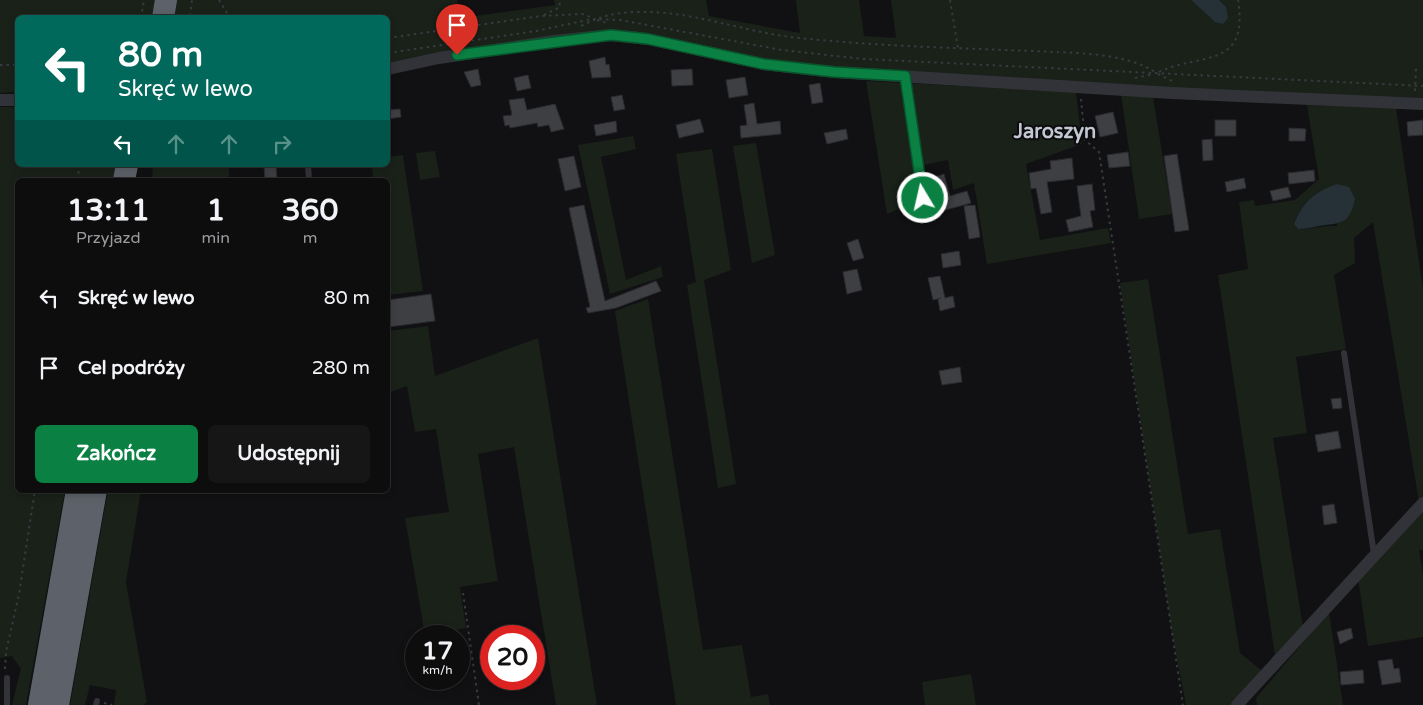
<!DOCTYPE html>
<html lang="pl">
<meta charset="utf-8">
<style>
:root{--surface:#0d0d0e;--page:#161617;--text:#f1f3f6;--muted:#9a9c9e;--line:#2d2d2e;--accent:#0b8043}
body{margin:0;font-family:"Varela Round",sans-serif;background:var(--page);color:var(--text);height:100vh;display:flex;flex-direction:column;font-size:19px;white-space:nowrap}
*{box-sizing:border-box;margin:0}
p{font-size:16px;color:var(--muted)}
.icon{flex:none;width:28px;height:28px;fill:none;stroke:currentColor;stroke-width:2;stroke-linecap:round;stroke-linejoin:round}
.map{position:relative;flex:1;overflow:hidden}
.panel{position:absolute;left:15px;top:178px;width:375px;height:315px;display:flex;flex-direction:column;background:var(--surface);border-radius:8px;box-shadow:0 2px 8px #0003,0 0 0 1px var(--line)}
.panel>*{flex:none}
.guide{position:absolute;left:15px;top:15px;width:375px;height:152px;border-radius:8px;box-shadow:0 2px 8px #0003,0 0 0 1px var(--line);background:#00695c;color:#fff;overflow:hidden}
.speed{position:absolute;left:405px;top:625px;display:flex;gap:10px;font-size:25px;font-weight:700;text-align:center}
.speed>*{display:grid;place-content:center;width:65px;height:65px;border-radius:50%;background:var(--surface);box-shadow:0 2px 8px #0003,0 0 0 1px var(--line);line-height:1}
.speed small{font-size:12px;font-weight:400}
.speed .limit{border:8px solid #d22;background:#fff;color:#111}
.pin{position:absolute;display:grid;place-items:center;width:42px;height:42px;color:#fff;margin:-51px -21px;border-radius:50% 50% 50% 0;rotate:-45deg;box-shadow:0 0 5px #0007}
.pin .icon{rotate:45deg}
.me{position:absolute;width:55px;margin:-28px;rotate:351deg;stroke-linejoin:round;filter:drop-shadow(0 0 4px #0008)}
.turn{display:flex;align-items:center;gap:18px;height:105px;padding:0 20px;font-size:22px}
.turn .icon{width:65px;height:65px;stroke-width:2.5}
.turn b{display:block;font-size:35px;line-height:42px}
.lanes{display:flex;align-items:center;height:48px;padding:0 20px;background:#0003;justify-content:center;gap:25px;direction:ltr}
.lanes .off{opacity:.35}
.eta{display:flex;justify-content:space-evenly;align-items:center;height:85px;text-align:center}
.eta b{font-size:30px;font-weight:700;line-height:35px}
.cta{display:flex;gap:10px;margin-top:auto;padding:10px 20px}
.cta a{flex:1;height:58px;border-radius:8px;background:var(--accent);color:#fff;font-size:20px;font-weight:700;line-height:58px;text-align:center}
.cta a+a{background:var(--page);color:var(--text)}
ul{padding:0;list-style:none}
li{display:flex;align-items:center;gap:15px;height:70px;padding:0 20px}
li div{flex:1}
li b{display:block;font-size:19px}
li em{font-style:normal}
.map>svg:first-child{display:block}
.green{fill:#192119;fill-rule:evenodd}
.water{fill:#263137}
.building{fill:#3d3f43;stroke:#2b2b2f}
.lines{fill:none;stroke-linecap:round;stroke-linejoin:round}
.path{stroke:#383a3f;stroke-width:2;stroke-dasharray:2.5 4;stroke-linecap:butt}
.service{stroke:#323338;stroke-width:6}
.minor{stroke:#323338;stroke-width:12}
.motorway{stroke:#5d626a;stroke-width:22}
.route-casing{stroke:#07532c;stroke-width:12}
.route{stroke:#0b8043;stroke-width:9}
.labels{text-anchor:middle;stroke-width:4;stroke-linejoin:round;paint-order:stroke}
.quarter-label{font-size:20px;font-weight:bold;fill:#c2c7d1;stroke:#0c0c0e}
</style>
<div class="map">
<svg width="1423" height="705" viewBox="0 0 1423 705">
<rect width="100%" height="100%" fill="#111113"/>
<g class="green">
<polygon points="0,0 457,0 460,18 555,5 554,0 706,0 709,16 800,33 796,0 859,0 864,36 896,38 891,0 1191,0 1215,22 1226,7 1219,0 1423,0 1423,99 1194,89 836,68 741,55 626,32 388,64 388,18 18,18 17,92 0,93"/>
<polygon points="866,81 1076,92 1082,144 1026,164 1040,240 1108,228 1111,243 987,264 974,183 953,190 948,160 914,167 919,200 887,214"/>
<polygon points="1121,94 1153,97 1172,214 1139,219"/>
<path d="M1307 105 1396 108 1423 289V498L1419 502 1373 222 1354 238 1355 263 1334 275 1346 349 1296 357 1307 433 1273 438 1303 628 1275 656 1218 275 1248 269 1239 202 1254 200 1255 206 1295 200 1319 179ZM1337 184V226C1323 225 1312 230 1298 229L1294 223C1302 202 1316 191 1337 184Z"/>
<polygon points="0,107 17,107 18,165 116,165 114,180 18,180 18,490 65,490 26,705 12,705 21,669 12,656 0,658"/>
<polygon points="633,136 636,149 601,157 626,280 661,266 663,277 610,294 578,145"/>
<polygon points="756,143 775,255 752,263 733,146"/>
<polygon points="712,149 731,270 704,280 736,484 718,488 687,285 696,282 676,154"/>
<polygon points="435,151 440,177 420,180 416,153"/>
<polygon points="403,155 423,291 388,295 388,180 373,180 372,165 388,165 388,157"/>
<polygon points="153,165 229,165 229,180 152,180"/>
<polygon points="1148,279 1188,534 1220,529 1240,653 1263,672 1233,705 1186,705 1172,633 1120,283"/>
<polygon points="648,299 703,650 742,645 751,697 768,694 770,705 676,705 615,311"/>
<polygon points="428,326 435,376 538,338 597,705 556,705 514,447 478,454 498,581 460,587 466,628 425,635 405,518 449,512 436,429 415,432 407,386 388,393 388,366 391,365 388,331"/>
<polygon points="108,490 141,490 126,582 147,702 143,705 114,705 116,690 90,685 85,705 70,705"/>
<polygon points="1423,510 1423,550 1419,550 1423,575 1423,637 1368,646 1358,578"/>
<polygon points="1329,612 1343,705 1257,705 1256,698"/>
<polygon points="971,674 976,705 925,705 922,682"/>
</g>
<g class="water">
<polygon points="1191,0 1219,0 1226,7 1228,18 1223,24 1215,22"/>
<path d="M1337 184 1349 187 1355 199C1350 219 1346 223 1326 225 1315 226 1311 229 1298 229L1294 224C1302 202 1316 191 1337 184Z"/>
</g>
<g class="building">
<polygon points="605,57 606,65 609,64 611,77 592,78 589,61"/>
<polygon points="478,69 481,85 471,87 464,72"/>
<polygon points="692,69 693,85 672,86 671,70"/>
<polygon points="528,75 531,88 517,91 514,78"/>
<polygon points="745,77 748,95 729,98 726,80"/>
<polygon points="820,83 823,102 812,104 809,85"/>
<polygon points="622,95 625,109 614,111 611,97"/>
<polygon points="524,98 527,110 555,104 564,129 551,132 549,125 538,127 537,123 510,128 509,125 505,126 503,116 512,115 509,100"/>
<polygon points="754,103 757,124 780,121 781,134 741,138 740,126 747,125 744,105"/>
<polygon points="400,109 401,117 388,119 388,110"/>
<polygon points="1113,112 1118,133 1100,137 1095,116"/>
<polygon points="700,119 704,132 679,138 676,125"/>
<rect x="1215" y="120" width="21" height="16"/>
<polygon points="1423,120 1423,135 1408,136 1407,122"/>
<polygon points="616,121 617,132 596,136 594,125"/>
<polygon points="1289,128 1306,129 1305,141 1289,141"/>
<polygon points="846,129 848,139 827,144 824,133"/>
<polygon points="1212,139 1213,160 1203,161 1202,140"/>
<polygon points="1128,152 1130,166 1109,168 1107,155"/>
<polygon points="1177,154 1189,230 1175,232 1164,156"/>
<polygon points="574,156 581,187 565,191 558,159"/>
<polygon points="1072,158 1074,179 1047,182 1052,212 1041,214 1036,188 1031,189 1029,173 1051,169 1050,161"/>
<polygon points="264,165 276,165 277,180 265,180"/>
<polygon points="1314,170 1315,181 1289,184 1288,173"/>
<polygon points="944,174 950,196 967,191 971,203 938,212 929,179"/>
<polygon points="1244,178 1246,188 1227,192 1225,182"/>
<polygon points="1092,184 1095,210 1090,211 1093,227 1069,232 1066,220 1081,216 1077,186"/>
<polygon points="1288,187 1291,197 1273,201 1270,191"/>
<polygon points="584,205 605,301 656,281 661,291 616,308 588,313 586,308 590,307 569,208"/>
<polygon points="975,205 980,237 969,239 964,206"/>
<polygon points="858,239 864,258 853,261 847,243"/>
<polygon points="959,251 961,265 943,268 941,254"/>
<polygon points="857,269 862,290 847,294 843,272"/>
<polygon points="940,276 945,298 953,296 955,307 940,311 938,299 941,298 933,300 928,278"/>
<polygon points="431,294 435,321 388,327 388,300"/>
<polygon points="960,367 962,382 942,385 939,371"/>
<polygon points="1341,398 1342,408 1333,409 1331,399"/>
<polygon points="1338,431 1341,448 1318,452 1315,435"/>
<polygon points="1334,504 1337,523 1324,525 1322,506"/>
<polygon points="1351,628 1353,638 1340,644 1337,632"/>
<polygon points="1392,659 1394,669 1399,668 1401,682 1382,685 1378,661"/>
<polygon points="1363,670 1364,683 1341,685 1340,672"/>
</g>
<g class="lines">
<g class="path">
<polyline points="219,0 230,18"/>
<polyline points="950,0 958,48"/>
<polyline points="544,15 560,7 559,0"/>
<polyline points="141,18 144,0"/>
<polyline points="184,18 190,16 192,0"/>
<polyline points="597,20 607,23"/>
<path d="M581 26C603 15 617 12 642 12 692 11 741 31 791 37 879 47 967 48 1055 52 1085 53 1129 55 1155 72"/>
<polyline points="388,38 541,16 582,14 593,18"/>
<polyline points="388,53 536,31 592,19 620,20 782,50 863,59 1423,86"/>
<polyline points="0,65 18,65"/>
<path d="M1159 72C1201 52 1249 70 1238 0"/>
<polyline points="1158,74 1172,81"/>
<polyline points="1135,78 1154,74"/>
<polyline points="1415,91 1416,69"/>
<polyline points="1081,99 1085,140 1099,152 1183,705"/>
<polyline points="77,180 80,165"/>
<polyline points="463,593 479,705"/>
<polyline points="5,669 6,652 19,594 35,490"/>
<polyline points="104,703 112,705"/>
</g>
<g class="service">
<polyline points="905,76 923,199"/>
<polyline points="308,165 309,180"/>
<polyline points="1344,353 1374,554"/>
<polyline points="7,705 7,678"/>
<polyline points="96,705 97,701"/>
</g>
<g class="minor">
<polyline points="388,69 439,58 554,41 611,35 648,39 763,64 834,72 1172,93 1423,104"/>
<polyline points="0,100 18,100"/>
<polyline points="1237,705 1423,503"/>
</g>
<g class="motorway">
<polyline points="163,18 166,0"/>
<polyline points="124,180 127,165"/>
<polyline points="39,705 77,490"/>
<polyline points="58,705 96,490"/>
</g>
</g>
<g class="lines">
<defs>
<polyline id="route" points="457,55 611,35 648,39 763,64 834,72 905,76 923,198"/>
</defs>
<use href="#route" class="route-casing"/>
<use href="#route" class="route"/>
</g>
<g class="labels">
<g class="quarter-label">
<text x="1055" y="138">Jaroszyn</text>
</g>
</g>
</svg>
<div class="speed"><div>17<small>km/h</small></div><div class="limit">20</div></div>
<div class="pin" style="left:457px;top:55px;background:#d93025"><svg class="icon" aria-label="arrive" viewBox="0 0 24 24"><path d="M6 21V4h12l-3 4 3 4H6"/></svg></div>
<svg class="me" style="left:923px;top:198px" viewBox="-20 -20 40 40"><circle r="17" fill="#0b8043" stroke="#fff" stroke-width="3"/><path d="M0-11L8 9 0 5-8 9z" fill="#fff"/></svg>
<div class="guide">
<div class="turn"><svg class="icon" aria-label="left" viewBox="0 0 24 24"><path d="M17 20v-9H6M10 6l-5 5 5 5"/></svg><div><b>80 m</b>Skręć w lewo</div></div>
<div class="lanes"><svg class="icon" aria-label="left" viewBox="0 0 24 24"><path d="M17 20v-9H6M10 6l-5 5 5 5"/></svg><svg class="icon off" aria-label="ahead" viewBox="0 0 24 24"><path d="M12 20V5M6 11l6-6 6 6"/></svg><svg class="icon off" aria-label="ahead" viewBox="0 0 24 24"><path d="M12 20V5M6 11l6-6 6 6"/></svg><svg class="icon off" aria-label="right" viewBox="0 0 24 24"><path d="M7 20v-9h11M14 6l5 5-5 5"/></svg></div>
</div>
<section class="panel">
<div class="eta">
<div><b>13:11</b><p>Przyjazd</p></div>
<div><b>1</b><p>min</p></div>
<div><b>360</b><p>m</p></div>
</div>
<ul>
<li><svg class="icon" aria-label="left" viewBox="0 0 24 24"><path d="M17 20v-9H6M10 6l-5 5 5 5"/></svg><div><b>Skręć w lewo</b></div><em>80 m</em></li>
<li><svg class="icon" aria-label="arrive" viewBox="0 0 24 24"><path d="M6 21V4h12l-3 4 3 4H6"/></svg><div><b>Cel podróży</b></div><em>280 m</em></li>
</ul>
<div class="cta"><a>Zakończ</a><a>Udostępnij</a></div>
</section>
</div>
